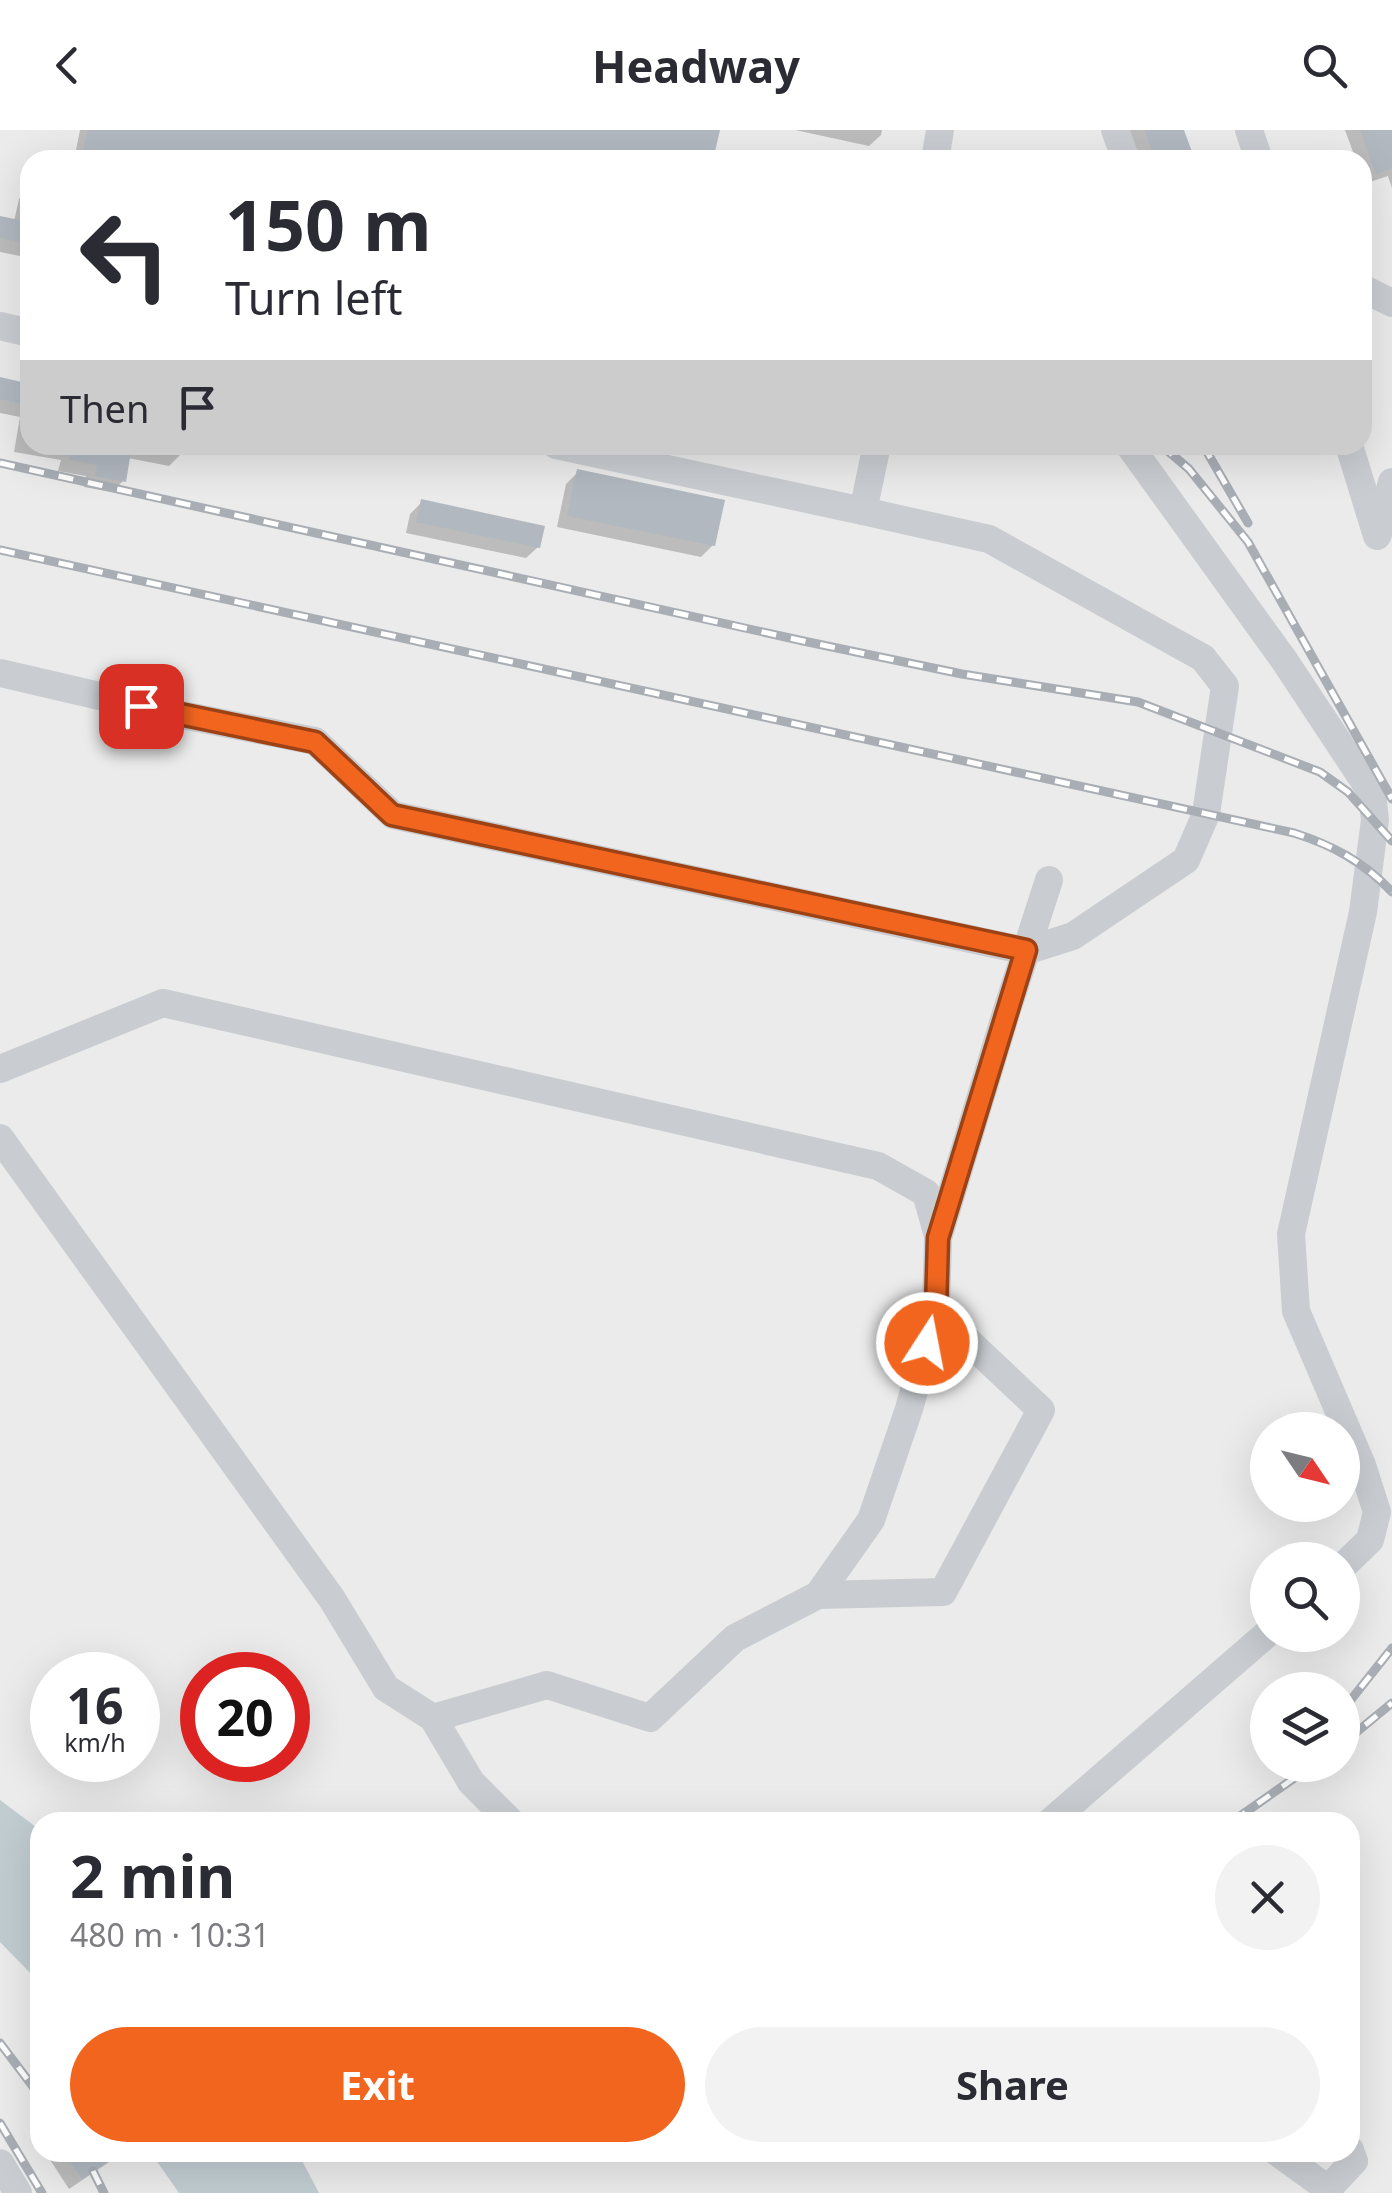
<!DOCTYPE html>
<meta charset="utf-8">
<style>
:root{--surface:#fff;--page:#f2f2f3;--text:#2b2b33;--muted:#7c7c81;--accent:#f1651f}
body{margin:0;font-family:"Noto Sans",sans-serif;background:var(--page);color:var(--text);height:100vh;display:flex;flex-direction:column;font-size:38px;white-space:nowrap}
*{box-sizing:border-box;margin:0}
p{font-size:32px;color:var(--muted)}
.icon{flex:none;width:55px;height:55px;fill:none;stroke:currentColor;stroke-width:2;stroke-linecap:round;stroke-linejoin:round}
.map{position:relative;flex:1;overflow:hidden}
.details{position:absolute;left:30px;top:1682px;width:1330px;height:350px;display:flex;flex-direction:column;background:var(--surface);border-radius:30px;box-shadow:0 10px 40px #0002}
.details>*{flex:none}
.guide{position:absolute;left:20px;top:20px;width:1352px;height:305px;border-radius:30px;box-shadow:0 10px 40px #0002;background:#fff;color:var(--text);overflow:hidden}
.needle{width:65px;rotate:125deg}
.buttons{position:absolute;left:1250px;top:1282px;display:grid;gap:20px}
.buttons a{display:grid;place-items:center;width:110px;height:110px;border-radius:50%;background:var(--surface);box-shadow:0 10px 40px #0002;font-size:50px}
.speed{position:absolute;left:30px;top:1522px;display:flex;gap:20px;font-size:50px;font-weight:700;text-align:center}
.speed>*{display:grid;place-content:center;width:130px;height:130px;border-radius:50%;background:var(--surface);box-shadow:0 10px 40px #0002;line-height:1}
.speed small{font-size:25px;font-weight:400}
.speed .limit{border:15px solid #d22;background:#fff;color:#111}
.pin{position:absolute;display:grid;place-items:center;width:85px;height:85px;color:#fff;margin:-42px;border-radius:20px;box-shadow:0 5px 15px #0006}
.me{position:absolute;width:110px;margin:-55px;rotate:11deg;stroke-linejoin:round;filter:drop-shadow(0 0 8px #0008)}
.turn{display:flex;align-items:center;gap:35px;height:210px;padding:0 40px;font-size:45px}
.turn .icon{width:130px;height:130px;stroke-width:2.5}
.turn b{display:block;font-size:70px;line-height:85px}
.then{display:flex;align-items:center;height:95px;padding:0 40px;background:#0003;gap:20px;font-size:38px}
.round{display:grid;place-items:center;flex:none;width:105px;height:105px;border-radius:52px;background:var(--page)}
.head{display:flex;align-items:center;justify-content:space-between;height:170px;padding:0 40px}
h1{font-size:60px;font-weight:700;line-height:75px}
.primary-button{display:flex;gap:20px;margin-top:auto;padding:20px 40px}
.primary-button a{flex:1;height:115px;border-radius:60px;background:var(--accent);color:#fff;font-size:40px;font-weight:700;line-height:115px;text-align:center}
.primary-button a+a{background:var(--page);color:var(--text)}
header{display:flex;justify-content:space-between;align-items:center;height:130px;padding:0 40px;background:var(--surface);font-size:45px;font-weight:700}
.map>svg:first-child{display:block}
.built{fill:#eaebea;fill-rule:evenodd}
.water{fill:#c1ccd1}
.shadow{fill:#0003}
.building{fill:#b1b8c0}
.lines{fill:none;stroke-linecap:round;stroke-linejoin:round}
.minor{stroke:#c9cdd1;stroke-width:28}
.rail-casing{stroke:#a9aeb5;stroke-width:9}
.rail{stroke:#fff;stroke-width:5;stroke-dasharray:15;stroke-linecap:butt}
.route-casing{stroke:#9d4214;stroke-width:25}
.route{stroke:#f1651f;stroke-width:18}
</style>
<header><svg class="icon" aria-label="back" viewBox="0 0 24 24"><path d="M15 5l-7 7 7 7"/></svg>Headway<svg class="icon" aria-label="search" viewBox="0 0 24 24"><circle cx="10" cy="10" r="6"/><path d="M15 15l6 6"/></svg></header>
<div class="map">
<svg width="1392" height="2063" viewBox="0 0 1392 2063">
<rect width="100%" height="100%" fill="#f9faf7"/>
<path class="built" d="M0 0H1392V2063H0ZM30 30H1362V315H30ZM1268 1300H1342V1375H1268ZM1268 1430H1342V1505H1268ZM52 1545H138V1630H52ZM202 1545H288V1630H202ZM1268 1560H1342V1635H1268ZM40 1692H1350V2022H40Z"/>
<g class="water">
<polygon points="0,1670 40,1700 40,1853 0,1812"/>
<polygon points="151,2023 298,2023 319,2063 179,2063"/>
</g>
<g class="shadow">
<polygon points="80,0 717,0 711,30 74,30"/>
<polygon points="795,0 882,0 881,5 869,16"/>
<polygon points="1129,0 1182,0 1192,30 1140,30"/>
<polygon points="1345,0 1392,0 1392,58 1388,46 1364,54 1362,30 1356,30"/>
<polygon points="30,58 30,128 0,122 0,88 14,91 19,69"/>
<polygon points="0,250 30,257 30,315 183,315 181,324 169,336 128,328 124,350 112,362 84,357 86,346 58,341 61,330 14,322 20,287 0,283"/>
<polygon points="762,315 789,315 784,320"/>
<polygon points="578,342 713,415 701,427 557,397 566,354"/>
<polygon points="422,372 538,417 526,428 406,403 410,384"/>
<polygon points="45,2022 124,2022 69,2059"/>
</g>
<g class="building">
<polygon points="88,0 720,0 713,30 81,30"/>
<polygon points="1145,0 1184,0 1195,30 1155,30"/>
<polygon points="1360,0 1392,0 1392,38 1376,44"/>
<polygon points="0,86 30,92 30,115 0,108"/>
<polygon points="0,247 30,254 30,276 0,269"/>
<polygon points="72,315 132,315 126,352 95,346 97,335 69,330"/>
<polygon points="577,339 725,370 715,416 567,386"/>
<polygon points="421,369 545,396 540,418 416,392"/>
<polygon points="64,2022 122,2022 82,2049"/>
</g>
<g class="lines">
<g class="minor">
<polyline points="1115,0 1126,30"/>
<polyline points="1249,0 1259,30"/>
<polyline points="935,30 940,0"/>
<polyline points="1362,158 1392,173"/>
<polyline points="0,196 30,203"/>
<polyline points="556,315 863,381 877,315"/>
<polyline points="1129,315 1284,530 1372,663 1375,690 1363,782 1291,1104 1296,1181 1362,1335 1377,1382 1370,1410 1342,1437"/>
<polyline points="1349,315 1377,406"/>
<polyline points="1378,404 1392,352"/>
<polyline points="0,543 177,584 315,611 393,685 1026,821 1073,806 1186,730 1206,684 1225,556 1203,528 989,409 863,381"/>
<polyline points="0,939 163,873 878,1036 926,1063 938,1106"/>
<polyline points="0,1008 332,1469 386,1558 433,1588 547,1555 650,1588 735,1508 818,1465 943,1462 1041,1280 936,1181 938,1108 1007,880 1049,750"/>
<polyline points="818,1465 871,1390 909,1279 936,1181"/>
<polyline points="433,1588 471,1652 511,1692"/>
<polyline points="1050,1692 1268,1503"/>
<polyline points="1277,2022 1328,2059 1354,2031 1350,2020"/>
<polyline points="0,2033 18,2063"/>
</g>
<defs>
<g id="rail">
<polyline points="1161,315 1189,339 1248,412 1392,669"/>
<polyline points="1203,315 1248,393"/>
<polyline points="0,333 808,512 962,544 1138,572 1320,642 1348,662 1392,711"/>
<path d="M0 420 1294 703C1332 715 1364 732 1392 762"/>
<polyline points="1342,1581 1392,1518"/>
<polyline points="1342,1614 1392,1573"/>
<polyline points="1233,1691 1313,1635"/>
<polyline points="0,1913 40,1966"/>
<polyline points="0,1993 42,2063"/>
<polyline points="93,2041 104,2063"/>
</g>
</defs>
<use href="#rail" class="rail-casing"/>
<use href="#rail" class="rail"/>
</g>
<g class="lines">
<defs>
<polyline id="route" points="141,576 315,612 392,685 1026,820 938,1108 936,1180 927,1213"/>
</defs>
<use href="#route" class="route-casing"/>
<use href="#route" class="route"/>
</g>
</svg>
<div class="buttons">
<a><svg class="needle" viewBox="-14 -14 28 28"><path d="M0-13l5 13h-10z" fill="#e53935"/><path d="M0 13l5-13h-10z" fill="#7c7c81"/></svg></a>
<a><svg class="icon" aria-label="search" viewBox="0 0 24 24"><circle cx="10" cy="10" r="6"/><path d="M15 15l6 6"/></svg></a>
<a><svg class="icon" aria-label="layers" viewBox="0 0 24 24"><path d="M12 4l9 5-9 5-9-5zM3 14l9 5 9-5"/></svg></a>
</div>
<div class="speed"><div>16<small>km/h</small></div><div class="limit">20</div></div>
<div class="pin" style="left:141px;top:576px;background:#d93025"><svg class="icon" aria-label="arrive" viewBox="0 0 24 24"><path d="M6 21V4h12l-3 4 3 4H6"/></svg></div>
<svg class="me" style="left:927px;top:1213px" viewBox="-20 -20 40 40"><circle r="17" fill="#f1651f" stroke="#fff" stroke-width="3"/><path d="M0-11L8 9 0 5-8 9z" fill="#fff"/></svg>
<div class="guide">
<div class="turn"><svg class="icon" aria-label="left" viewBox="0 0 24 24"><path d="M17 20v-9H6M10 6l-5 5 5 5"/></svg><div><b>150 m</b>Turn left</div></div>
<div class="then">Then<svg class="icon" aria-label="arrive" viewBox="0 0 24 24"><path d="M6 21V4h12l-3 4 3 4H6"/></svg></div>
</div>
<section class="details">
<div class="head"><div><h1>2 min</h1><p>480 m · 10:31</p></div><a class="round"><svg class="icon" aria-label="close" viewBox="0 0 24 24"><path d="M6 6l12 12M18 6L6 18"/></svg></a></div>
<div class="primary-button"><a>Exit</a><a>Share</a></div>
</section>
</div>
